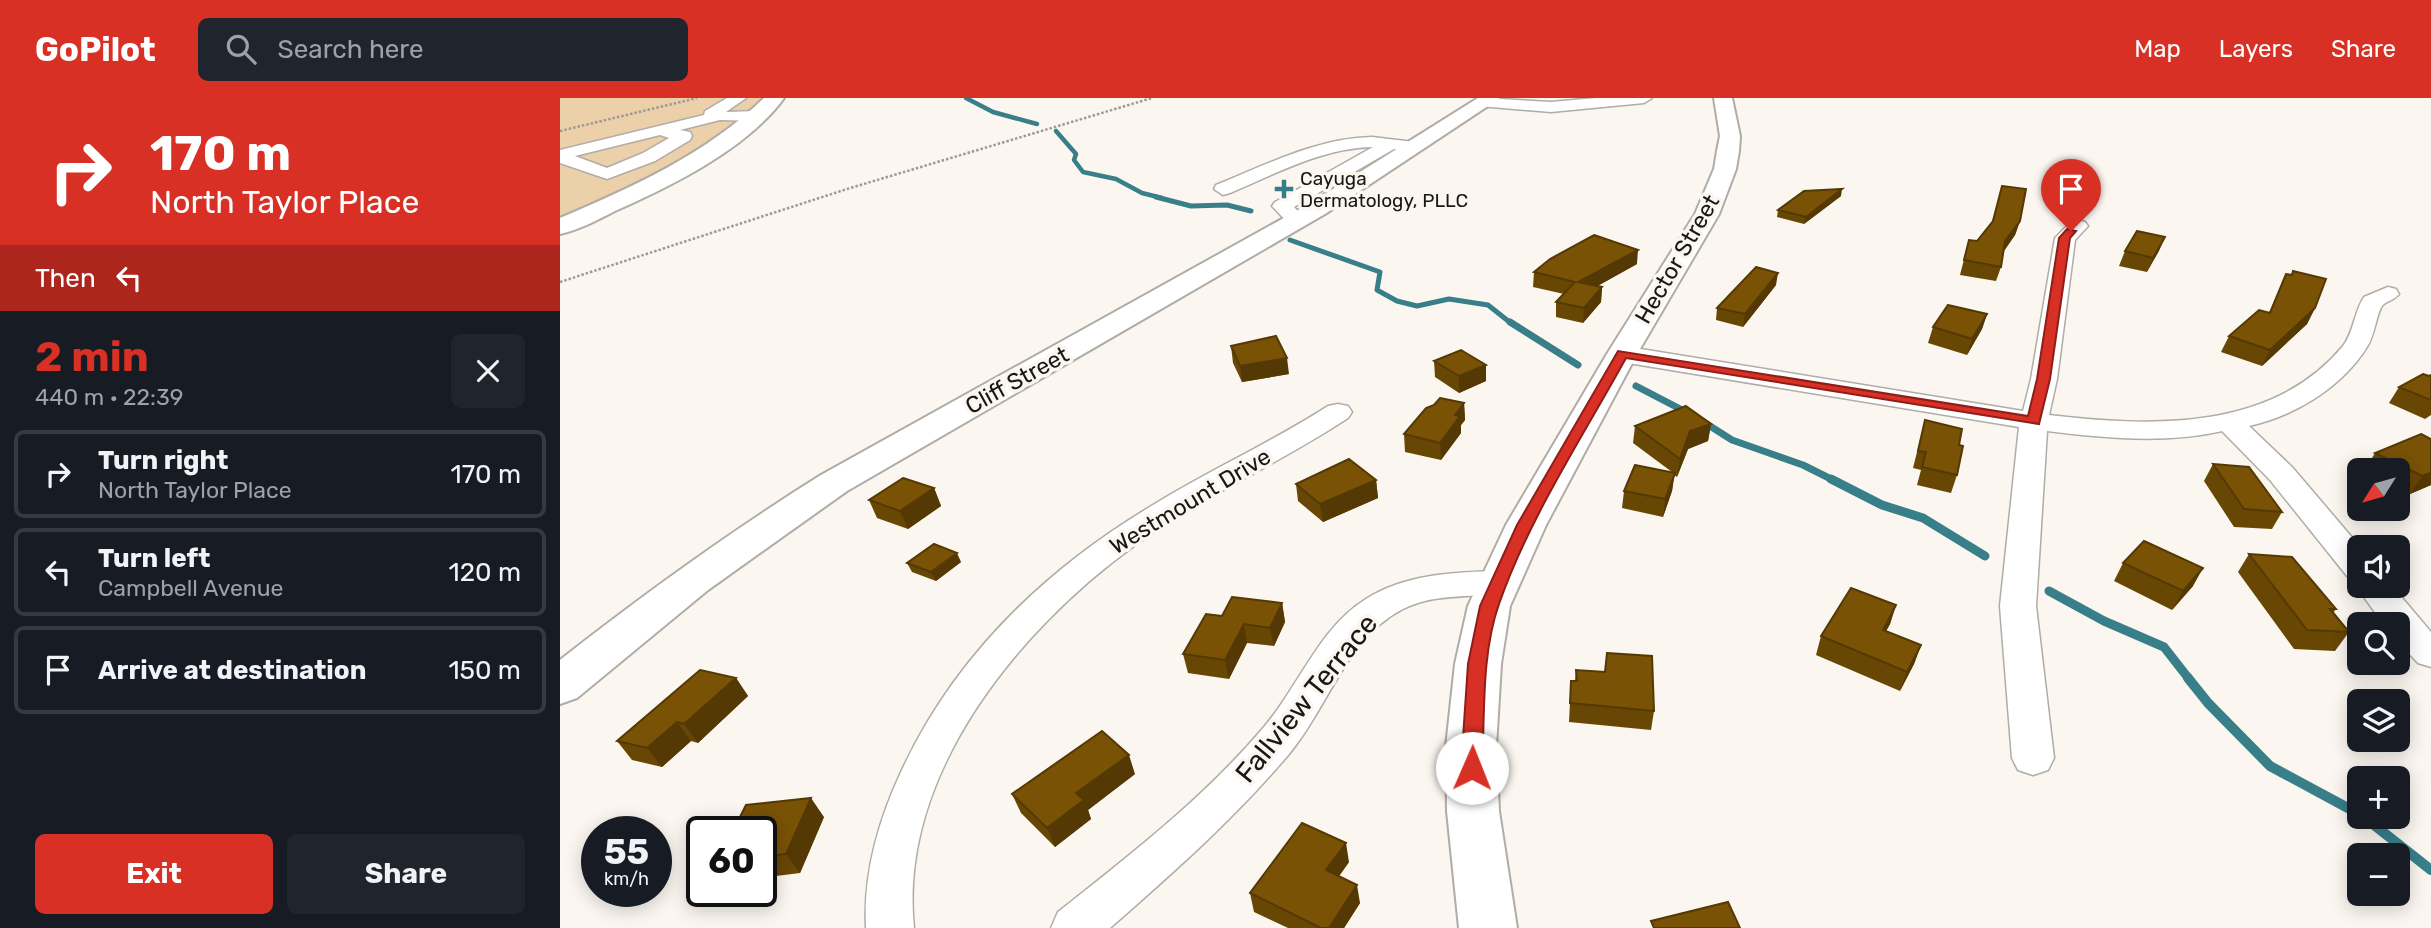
<!DOCTYPE html>
<meta charset="utf-8">
<style>
:root{--surface:#171b24;--page:#20242c;--text:#f1f3f6;--muted:#9ea1a6;--line:#363941;--accent:#d93025}
body{margin:0;font-family:Rubik,sans-serif;background:var(--page);color:var(--text);height:100vh;display:flex;flex-direction:column;font-size:26px;white-space:nowrap}
*{box-sizing:border-box;margin:0}
p{font-size:23px;color:var(--muted)}
.icon{flex:none;width:38px;height:38px;fill:none;stroke:currentColor;stroke-width:2;stroke-linecap:round;stroke-linejoin:round}
.map{position:relative;flex:1;overflow:hidden}
.side{display:flex;flex-direction:column;background:var(--surface);width:560px}
.side>*{flex:none}
.guide{background:#d93025;color:#fff;overflow:hidden}
.needle{width:46px;rotate:233deg}
.buttons{position:absolute;left:1787px;top:360px;display:grid;gap:14px}
.buttons a{display:grid;place-items:center;width:63px;height:63px;border-radius:10px;background:var(--surface);box-shadow:0 4px 18px #0003;font-size:35px}
.speed{position:absolute;left:21px;top:718px;display:flex;gap:14px;font-size:35px;font-weight:700;text-align:center}
.speed>*{display:grid;place-content:center;width:91px;height:91px;border-radius:50%;background:var(--surface);box-shadow:0 4px 18px #0003;line-height:1}
.speed small{font-size:18px;font-weight:400}
.speed .limit{border:4px solid #111;border-radius:10px;background:#fff;color:#111}
.pin{position:absolute;display:grid;place-items:center;width:60px;height:60px;color:#fff;margin:-72px -30px;border-radius:50% 50% 50% 0;rotate:-45deg;box-shadow:0 0 7px #0007}
.pin .icon{rotate:45deg}
.me{position:absolute;width:77px;margin:-38px;rotate:1deg;stroke-linejoin:round;filter:drop-shadow(0 0 5px #0008)}
.turn{display:flex;align-items:center;gap:24px;height:147px;padding:0 35px;font-size:32px}
.turn .icon{width:91px;height:91px;stroke-width:2.5}
.turn b{display:block;font-size:49px;line-height:60px}
.then{display:flex;align-items:center;height:66px;padding:0 35px;background:#0003;gap:14px;font-size:26px}
.round{display:grid;place-items:center;flex:none;width:74px;height:74px;border-radius:10px;background:var(--page)}
.head{display:flex;align-items:center;justify-content:space-between;height:119px;padding:0 35px}
h1{font-size:42px;font-weight:700;line-height:52px;color:var(--accent)}
.button{display:flex;gap:14px;margin-top:auto;padding:14px 35px}
.button a{flex:1;height:80px;border-radius:10px;background:var(--accent);color:#fff;font-size:28px;font-weight:700;line-height:80px;text-align:center}
.button a+a{background:var(--page);color:var(--text)}
ul{padding:0;list-style:none}
li{display:flex;align-items:center;gap:21px;height:88px;margin:0 14px 10px;padding:0 21px;border:4px solid var(--line);border-radius:10px}
li div{flex:1}
li b{display:block;font-size:26px}
li em{font-style:normal}
header{display:flex;align-items:center;gap:42px;box-sizing:border-box;height:98px;padding:0 35px;background:var(--accent);color:#fff}
header strong{font-size:33px}
nav{display:flex;gap:38px;margin-inline-start:auto;font-size:24px}
.search{width:490px;height:63px;background:var(--page);display:flex;align-items:center;gap:18px;box-sizing:border-box;padding:0 24px;border-radius:10px;color:var(--muted);font-size:26px}
main{display:flex;flex:1;min-height:0}
.map>svg:first-child{display:block}
.green{fill:#ebd0aa}
.lines{fill:none;stroke-linecap:round;stroke-linejoin:round}
.stream-far4{stroke:#387f89;stroke-width:4.5}
.stream-far3{stroke:#387f89;stroke-width:5}
.stream-far2{stroke:#387f89;stroke-width:7}
.stream-far1{stroke:#387f89;stroke-width:9}
.stream{stroke:#387f89;stroke-width:10}
.minor-casing{stroke:#b0aca6;stroke-width:3}
.major-casing{stroke:#b0aca6;stroke-width:4}
.path{stroke:#9d9a96;stroke-width:2.5;stroke-dasharray:2.5 2;stroke-linecap:butt}
.minor{fill:#fff;fill-rule:evenodd}
.major{fill:#fff;fill-rule:evenodd}
.wall{fill:#684705}
.shaded-wall{fill:#553904}
.building{fill:#795206;stroke:#553904;stroke-width:2}
.route{fill:#d93025;stroke:#8d1f18;stroke-width:2}
.poi-dot{fill:#367d88;stroke:#fbf6f0;stroke-width:2.5}
.labels{text-anchor:middle;stroke-width:7;stroke-linejoin:round;paint-order:stroke}
.far-poi-label{font-size:19px;fill:#181715;stroke:#fbf6f0;text-anchor:start}
.street-label{font-size:23px;fill:#181715;stroke:#fbf6f0}
.near-street-label{font-size:28px;fill:#181715;stroke:#fbf6f0}
</style>
<header>
<strong>GoPilot</strong>
<div class="search"><svg class="icon" aria-label="search" viewBox="0 0 24 24"><circle cx="10" cy="10" r="6"/><path d="M15 15l6 6"/></svg>Search here</div>
<nav><a>Map</a><a>Layers</a><a>Share</a></nav>
</header>
<main>
<section class="side">
<div class="guide">
<div class="turn"><svg class="icon" aria-label="right" viewBox="0 0 24 24"><path d="M7 20v-9h11M14 6l5 5-5 5"/></svg><div><b>170 m</b>North Taylor Place</div></div>
<div class="then">Then<svg class="icon" aria-label="left" viewBox="0 0 24 24"><path d="M17 20v-9H6M10 6l-5 5 5 5"/></svg></div>
</div>
<div class="head"><div><h1>2 min</h1><p>440 m · 22:39</p></div><a class="round"><svg class="icon" aria-label="close" viewBox="0 0 24 24"><path d="M6 6l12 12M18 6L6 18"/></svg></a></div>
<ul>
<li><svg class="icon" aria-label="right" viewBox="0 0 24 24"><path d="M7 20v-9h11M14 6l5 5-5 5"/></svg><div><b>Turn right</b><p>North Taylor Place</p></div><em>170 m</em></li>
<li><svg class="icon" aria-label="left" viewBox="0 0 24 24"><path d="M17 20v-9H6M10 6l-5 5 5 5"/></svg><div><b>Turn left</b><p>Campbell Avenue</p></div><em>120 m</em></li>
<li><svg class="icon" aria-label="arrive" viewBox="0 0 24 24"><path d="M6 21V4h12l-3 4 3 4H6"/></svg><div><b>Arrive at destination</b></div><em>150 m</em></li>
</ul>
<div class="button"><a>Exit</a><a>Share</a></div>
</section>
<div class="map">
<svg width="1871" height="830" viewBox="0 0 1871 830">
<rect width="100%" height="100%" fill="#fbf6f0"/>
<path class="green" d="M0 0H202C146 56 72 90 0 122Z"/>
<g class="lines">
<g class="stream-far4">
<polyline points="406,0 433,14 477,26"/>
<polyline points="496,33 516,56 514,62 523,74 556,81 582,95 602,100"/>
</g>
<g class="stream-far3">
<polyline points="596,99 631,108 667,107 691,113"/>
<polyline points="730,142 820,174 817,192 837,203 857,208 889,201 928,207 952,226"/>
</g>
<g class="stream-far2">
<polyline points="950,224 1018,267"/>
<polyline points="1076,288 1128,315"/>
<polyline points="1142,323 1172,342 1243,367 1275,383"/>
</g>
<g class="stream-far1">
<polyline points="1271,381 1322,407 1363,420 1425,458"/>
<polyline points="1489,493 1544,523 1604,549 1629,581"/>
</g>
<g class="stream">
<polyline points="1628,580 1648,605 1710,668 1799,716"/>
<polyline points="1804,719 1871,772"/>
</g>
<defs>
<g id="minor">
<path d="M167 0H186L166 14 197 13 205 18 197 23 160 22 120 32 130 34 132 38 130 42 95 63 47 81 0 65V52L144 17 145 13ZM100 37 109 40 83 55 47 70 15 58Z"/>
<polygon points="924,0 991,4 1036,0 1092,0 1084,5 991,14 919,8 916,5"/>
<path d="M812 39 854 44 863 49 854 54 834 51 734 109 747 123 744 127H730L712 108 715 104 813 49C762 50 715 76 670 95L663 97 654 91 656 87C706 67 757 40 812 39Z"/>
<path d="M1518 122 1525 124 1528 128 1515 142 1497 281 1489 317C1590 329 1712 334 1783 248 1794 234 1794 214 1804 199L1828 189 1836 191 1839 196C1835 202 1826 203 1822 208 1816 217 1815 237 1807 249 1782 289 1735 318 1689 328L1732 369 1801 450 1799 481 1787 478 1710 382 1662 333C1605 346 1544 340 1487 333L1476 508 1494 660 1488 672 1473 677 1458 672 1452 660 1440 508 1459 329 1062 264 1053 261 1049 256 1053 251 1062 248 1463 313 1471 281 1495 140 1511 124Z"/>
<path d="M778 306 788 308 792 314 788 320C718 366 642 399 574 448 458 532 338 677 354 830H306C303 775 319 721 342 672 395 558 486 471 593 407 650 372 712 344 768 308Z"/>
<path d="M940 473 952 476 957 484 952 492C916 502 878 493 843 511 786 540 768 610 729 656 675 720 613 775 550 830H491L498 814C570 757 644 700 704 629 739 588 759 530 806 501 845 476 895 474 940 473Z"/>
<polygon points="1799,483 1799,488 1832,488 1871,534 1871,569 1858,565 1838,544 1838,527 1824,527 1796,488"/>
</g>
<g id="major">
<path d="M204 0H224C187 51 111 88 55 113 37 122 19 132 0 136V120C73 89 146 56 204 0Z"/>
<path d="M918 0H940L765 116 287 393 148 492 17 600 0 606V562C84 496 170 434 261 377L749 106Z"/>
<polygon points="1154,0 1172,0 1180,38 1179,53 1176,71 1159,116 1077,256 986,427 950,508 941,566 936,649 939,713 957,830 899,830 887,713 886,649 895,566 908,508 946,427 1047,256 1135,116 1154,71 1157,53 1160,38"/>
</g>
</defs>
<use href="#minor" class="minor-casing"/>
<use href="#major" class="major-casing"/>
<g class="path">
<polyline points="0,33 137,0"/>
<polyline points="0,184 287,91 592,0"/>
</g>
<use href="#minor" class="minor"/>
<use href="#major" class="major"/>
</g>
<g class="wall">
<polygon points="1442,88 1460,123 1455,137 1444,153 1441,169 1436,183 1400,177 1409,142 1417,143 1432,124"/>
<polygon points="1281,98 1244,126 1217,119 1218,112"/>
<polygon points="1605,139 1587,174 1559,168 1565,153"/>
<polygon points="1077,166 1037,188 1042,189 1041,204 1023,225 996,219 996,204 1004,196 973,189 974,174"/>
<polygon points="1726,176 1755,210 1747,226 1702,268 1661,254 1669,238 1709,215"/>
<polygon points="1216,187 1183,229 1156,222 1157,210"/>
<polygon points="1427,216 1422,231 1407,257 1368,245 1373,229"/>
<polygon points="671,248 729,276 682,284 673,265"/>
<polygon points="874,263 926,283 899,295 875,279"/>
<polygon points="1871,277 1871,317 1865,321 1829,305 1839,289"/>
<polygon points="904,305 905,322 901,327 901,335 881,362 845,354 844,336"/>
<polygon points="1365,322 1399,347 1397,377 1391,395 1357,387 1361,372 1353,370"/>
<polygon points="1151,326 1148,343 1128,351 1117,379 1114,377 1112,393 1103,419 1062,410 1064,393 1112,374 1073,345 1075,328"/>
<polygon points="1871,341 1871,387 1850,396 1838,390 1838,373 1804,373 1815,355"/>
<polygon points="1653,366 1722,414 1712,431 1674,429 1644,383"/>
<polygon points="816,382 818,400 763,424 738,403 736,386"/>
<polygon points="374,390 381,408 348,431 317,420 309,402"/>
<polygon points="1689,456 1776,511 1773,515 1789,534 1775,553 1734,551 1678,474"/>
<polygon points="401,464 376,483 352,474 347,465"/>
<polygon points="1563,465 1633,488 1612,512 1554,483"/>
<polygon points="722,505 725,524 714,548 687,545 669,581 628,575 623,556 662,518"/>
<polygon points="1336,507 1330,526 1326,533 1361,547 1354,566 1340,593 1256,557 1261,538"/>
<polygon points="1047,555 1094,613 1091,632 1009,624 1011,583 1015,583 1016,572 1045,574"/>
<polygon points="176,580 188,598 138,645 131,643 102,669 72,662 57,643"/>
<polygon points="575,676 528,712 531,721 495,749 461,715 452,696"/>
<polygon points="264,719 240,775 201,780 201,733"/>
<polygon points="789,764 779,778 800,805 784,830 728,830 694,814 690,795"/>
</g>
<g class="shaded-wall">
<polygon points="1282,91 1281,98 1244,126 1246,119"/>
<polygon points="1460,123 1455,137 1441,157 1445,143"/>
<polygon points="1605,139 1599,153 1587,174 1593,160"/>
<polygon points="1078,152 1077,166 1018,199 1018,184"/>
<polygon points="1218,175 1216,187 1183,229 1185,216"/>
<polygon points="1042,189 1041,204 1023,225 1024,210"/>
<polygon points="1755,210 1747,226 1702,268 1710,252"/>
<polygon points="1427,216 1422,231 1407,257 1412,241"/>
<polygon points="727,260 729,276 682,284 680,268"/>
<polygon points="926,267 926,283 899,295 899,278"/>
<polygon points="904,305 905,322 901,327 901,335 881,362 880,345 895,317"/>
<polygon points="1151,326 1148,343 1128,351 1117,379 1120,361 1130,333"/>
<polygon points="1115,375 1112,393 1103,419 1105,401"/>
<polygon points="1871,375 1871,387 1850,396 1862,378"/>
<polygon points="816,382 818,400 763,424 760,406"/>
<polygon points="374,390 381,408 348,431 340,413"/>
<polygon points="397,455 401,464 376,483 371,474"/>
<polygon points="1643,470 1633,488 1612,512 1623,493"/>
<polygon points="722,505 725,524 714,548 710,530"/>
<polygon points="1336,507 1330,526 1317,550 1323,532"/>
<polygon points="684,526 687,545 669,581 665,562"/>
<polygon points="1361,547 1354,566 1340,593 1347,574"/>
<polygon points="176,580 188,598 138,645 124,626"/>
<polygon points="117,624 131,643 102,669 87,650"/>
<polygon points="569,657 575,676 528,712 531,721 495,749 487,730 516,695"/>
<polygon points="251,700 264,719 240,775 226,756"/>
<polygon points="786,745 789,764 770,791 766,772"/>
<polygon points="797,787 800,805 784,830 769,830"/>
</g>
<g class="building">
<polygon points="1442,88 1466,91 1460,123 1445,143 1441,169 1404,162 1409,142 1417,143 1433,123"/>
<polygon points="1282,91 1246,119 1218,112 1244,93"/>
<polygon points="1577,133 1605,139 1593,160 1565,153"/>
<polygon points="1034,137 1078,152 1018,184 1042,189 1024,210 996,204 1015,184 974,174 990,161"/>
<polygon points="1196,169 1218,175 1185,216 1157,210"/>
<polygon points="1733,173 1766,181 1755,210 1710,252 1669,238 1699,212 1710,215 1726,176 1732,177"/>
<polygon points="1388,207 1427,216 1412,241 1373,229"/>
<polygon points="716,238 727,260 680,268 671,248"/>
<polygon points="901,252 926,267 899,278 874,263"/>
<polygon points="1863,276 1869,278 1871,277 1871,302 1839,289"/>
<polygon points="880,300 904,305 895,317 900,318 880,345 844,336 866,310 874,307"/>
<polygon points="1126,308 1151,326 1130,333 1120,361 1075,328"/>
<polygon points="1365,322 1402,331 1399,347 1403,348 1397,377 1362,369 1366,354 1358,353"/>
<polygon points="1861,336 1871,341 1871,375 1862,378 1815,355"/>
<polygon points="789,361 816,382 760,406 736,386"/>
<polygon points="1653,366 1689,369 1722,414 1684,411"/>
<polygon points="1075,367 1115,375 1105,401 1064,393"/>
<polygon points="343,380 374,390 340,413 309,402"/>
<polygon points="1584,443 1643,470 1623,493 1563,465"/>
<polygon points="374,446 397,455 371,474 347,465"/>
<polygon points="1689,456 1732,459 1776,511 1770,511 1789,534 1747,532"/>
<polygon points="1291,490 1336,507 1323,532 1361,547 1347,574 1261,538"/>
<polygon points="672,499 722,505 710,530 684,526 665,562 623,556 646,516 662,518"/>
<polygon points="1047,555 1092,558 1094,613 1010,605 1011,583 1017,583 1016,572 1045,574"/>
<polygon points="140,572 176,580 124,626 117,624 87,650 57,643"/>
<polygon points="542,633 569,657 516,695 524,702 487,730 452,696"/>
<polygon points="251,700 226,756 201,759 201,733 173,733 186,707"/>
<polygon points="742,725 786,745 766,772 797,787 769,830 761,830 690,795"/>
<polygon points="1168,804 1180,830 1094,830 1091,823"/>
</g>
<path class="route" d="M1507 131 1516 133 1510 140 1490 281 1479 326 1066 260C1022 340 969 420 939 506 921 557 925 617 922 670L919 676 912 679 904 676 901 670 908 566 920 508 957 427 1058 253 1468 318 1477 281 1499 140Z"/>
<path class="poi-dot" d="M720.5 80.5h7v7h7v7h-7v7h-7v-7h-7v-7h7z"/>
<g class="labels">
<g class="far-poi-label">
<text x="740" y="87">Cayuga<tspan x="740" dy="22">Dermatology, PLLC</tspan></text>
</g>
<g class="street-label">
<text transform="translate(1117 161) rotate(-60)" y="8">Hector Street</text>
<text transform="translate(457 282) rotate(-29)" y="8">Cliff Street</text>
<text transform="translate(630 403) rotate(-31)" y="8">Westmount Drive</text>
</g>
<g class="near-street-label">
<text transform="translate(746 600) rotate(-51)" y="10">Fallview Terrace</text>
</g>
</g>
</svg>
<div class="buttons">
<a><svg class="needle" viewBox="-14 -14 28 28"><path d="M0-13l5 13h-10z" fill="#e53935"/><path d="M0 13l5-13h-10z" fill="#9ea1a6"/></svg></a>
<a><svg class="icon" aria-label="sound" viewBox="0 0 24 24"><path d="M4 9h4l5-4v14l-5-4H4zM17 9q2 3 0 6"/></svg></a>
<a><svg class="icon" aria-label="search" viewBox="0 0 24 24"><circle cx="10" cy="10" r="6"/><path d="M15 15l6 6"/></svg></a>
<a><svg class="icon" aria-label="layers" viewBox="0 0 24 24"><path d="M12 4l9 5-9 5-9-5zM3 14l9 5 9-5"/></svg></a>
<a>+</a>
<a>−</a>
</div>
<div class="speed"><div>55<small>km/h</small></div><div class="limit">60</div></div>
<div class="pin" style="left:1511px;top:133px;background:#d93025"><svg class="icon" aria-label="arrive" viewBox="0 0 24 24"><path d="M6 21V4h12l-3 4 3 4H6"/></svg></div>
<svg class="me" style="left:912px;top:670px" viewBox="-20 -20 40 40"><circle r="19" fill="#fff"/><path d="M0-13L10 11 0 6-10 11z" fill="#d93025"/></svg>
</div>
</main>
